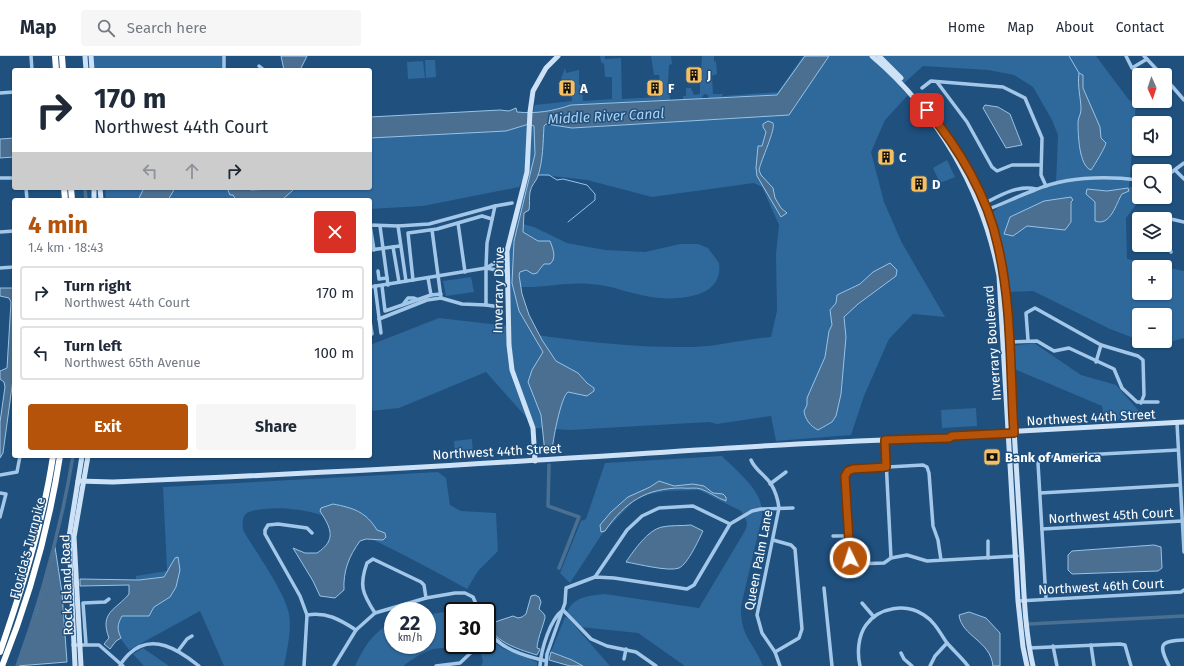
<!DOCTYPE html>
<meta charset="utf-8">
<style>
:root{--surface:#fff;--page:#f6f6f7;--text:#1f2937;--muted:#747a83;--line:#e0e1e3;--accent:#b45309}
body{margin:0;font-family:"Fira Sans",sans-serif;background:var(--page);color:var(--text);height:100vh;display:flex;flex-direction:column;font-size:15px;white-space:nowrap}
*{box-sizing:border-box;margin:0}
p{font-size:13px;color:var(--muted)}
.icon{flex:none;width:22px;height:22px;fill:none;stroke:currentColor;stroke-width:2;stroke-linecap:round;stroke-linejoin:round}
.map{position:relative;flex:1;overflow:hidden}
.sheet{position:absolute;left:12px;top:142px;width:360px;height:260px;display:flex;flex-direction:column;background:var(--surface);border-radius:4px;box-shadow:0 1px 3px #0004}
.sheet>*{flex:none}
.banner{position:absolute;left:12px;top:12px;width:360px;height:122px;border-radius:4px;box-shadow:0 1px 3px #0004;background:#fff;color:var(--text);overflow:hidden}
.needle{width:26px;rotate:177deg}
.buttons{position:absolute;left:1132px;top:12px;display:grid;gap:8px}
.buttons a{display:grid;place-items:center;width:40px;height:40px;border-radius:4px;background:var(--surface);box-shadow:0 1px 3px #0004;font-size:20px}
.speed{position:absolute;left:384px;top:546px;display:flex;gap:8px;font-size:20px;font-weight:700;text-align:center}
.speed>*{display:grid;place-content:center;width:52px;height:52px;border-radius:50%;background:var(--surface);box-shadow:0 1px 3px #0004;line-height:1}
.speed small{font-size:10px;font-weight:400}
.speed .limit{border:2px solid #111;border-radius:6px;background:#fff;color:#111}
.pin{position:absolute;display:grid;place-items:center;width:34px;height:34px;color:#fff;margin:-17px;border-radius:8px;box-shadow:0 2px 6px #0006}
.me{position:absolute;width:44px;margin:-22px;rotate:356deg;stroke-linejoin:round;filter:drop-shadow(0 0 3px #0008)}
.turn{display:flex;align-items:center;gap:14px;height:84px;padding:0 16px;font-size:18px}
.turn .icon{width:52px;height:52px;stroke-width:2.5}
.turn b{display:block;font-size:28px;line-height:34px}
.lanes{display:flex;align-items:center;height:38px;padding:0 16px;background:#0003;justify-content:center;gap:20px;direction:ltr}
.lanes .off{opacity:.35}
.round{display:grid;place-items:center;flex:none;width:42px;height:42px;border-radius:4px;background:var(--page)}
.head{display:flex;align-items:center;justify-content:space-between;height:68px;padding:0 16px}
h1{font-size:24px;font-weight:700;line-height:30px;color:var(--accent)}
.primary-button{display:flex;gap:8px;margin-top:auto;padding:8px 16px}
.primary-button a{flex:1;height:46px;border-radius:4px;background:var(--accent);color:#fff;font-size:16px;font-weight:700;line-height:46px;text-align:center}
.primary-button a+a{background:var(--page);color:var(--text)}
ul{padding:0;list-style:none}
li{display:flex;align-items:center;gap:12px;height:54px;margin:0 8px 6px;padding:0 8px;border:2px solid var(--line);border-radius:4px}
li div{flex:1}
li b{display:block;font-size:15px}
li em{font-style:normal}
header{display:flex;align-items:center;gap:24px;box-sizing:border-box;height:56px;padding:0 20px;background:var(--surface);border-bottom:1px solid var(--line)}
header strong{font-size:19px}
nav{display:flex;gap:22px;margin-inline-start:auto;font-size:14px}
.search{width:280px;height:36px;background:var(--page);display:flex;align-items:center;gap:10px;box-sizing:border-box;padding:0 14px;border-radius:4px;color:var(--muted);font-size:15px}
.map>svg:first-child{display:block}
.green{fill:#2f689b;fill-rule:evenodd}
.water{fill:#4b6f91;stroke:#96c3e9}
.lines{fill:none;stroke-linecap:round;stroke-linejoin:round}
.stream{stroke:#96c3e9;stroke-width:1}
.canal{stroke:#4b6f91;stroke-width:3.5}
.street{stroke:#a3c7e8;stroke-width:3.5}
.secondary{stroke:#cde2f6;stroke-width:5}
.highway{stroke:#fff;stroke-width:6}
.route-casing{stroke:#753606;stroke-width:10}
.route{stroke:#b45309;stroke-width:7}
.labels{text-anchor:middle;stroke-width:3;stroke-linejoin:round;paint-order:stroke}
.poi-label{font-size:13px;font-weight:bold;fill:#fff;stroke:#1f507e;text-anchor:start}
.street-label{font-size:13px;fill:#fff;stroke:#1f507e}
.water-label{font-size:14px;font-style:italic;fill:#aed1ef;stroke:#1f507e}
</style>
<header>
<strong>Map</strong>
<div class="search"><svg class="icon" aria-label="search" viewBox="0 0 24 24"><circle cx="10" cy="10" r="6"/><path d="M15 15l6 6"/></svg>Search here</div>
<nav><a>Home</a><a>Map</a><a>About</a><a>Contact</a></nav>
</header>
<div class="map">
<svg width="1184" height="610" viewBox="0 0 1184 610">
<rect width="100%" height="100%" fill="#1f507e"/>
<g class="green">
<polygon points="92,0 224,0 224,14 93,14"/>
<polygon points="600,0 605,0 605,3 621,2 622,43 659,41 657,29 660,26 659,19 654,19 651,0 671,0 672,8 669,9 668,28 675,28 675,33 669,33 670,44 571,49 553,56 532,57 535,49 572,45 571,23 561,23 565,12 566,17 579,14 579,29 582,29 583,45 612,43 612,21 605,21 604,8 601,6"/>
<polygon points="702,0 714,0 714,6 716,5 717,18 712,20 713,38 723,38 721,42 709,42 708,39 704,38 701,43 683,43 683,40 686,40 686,32 691,32 694,39 700,38 700,24 697,18 701,16"/>
<polygon points="803,0 807,0 778,39 722,41 723,40 778,36"/>
<path d="M829 0H1096L1129 44 1136 47 1129 131H1139V141H1142L1126 162 1127 203 1164 211H1139V237H1165V211L1184 215V282L1155 290 1142 285H1165V259H1139V284L1110 273 1033 235 1008 236 1001 187 992 158C1000 144 1041 133 1056 127L1058 79 1052 64 1033 31 1014 19 988 14 923 10 900 31 908 39 885 64 871 96 884 146 902 187 945 261 913 258 889 283 864 340 851 379 776 385 771 360 717 368 709 366 570 374 536 372 486 316 399 352 370 355V289L439 262 508 270 507 195 525 120 519 131 423 150 370 153V144H106L105 132H370V82L506 75 523 69 532 68 535 70 546 68 572 72 788 59ZM534 118 587 124 652 141 754 127 762 131 779 169 776 197 777 255 771 281C744 283 718 290 692 291 640 292 588 286 537 279L522 254 514 205 525 146Z"/>
<polygon points="425,4 435,4 436,21 426,22"/>
<polygon points="423,5 425,22 408,23 407,6"/>
<polygon points="947,104 955,121 940,127 933,112"/>
<path d="M523 168 534 171 567 187 605 194 645 196 680 188H698L708 192 719 207C724 241 682 244 658 242 635 240 613 229 590 228 567 226 544 232 520 231L519 219 522 214 533 217 540 215 544 208 553 206 538 185 523 175Z"/>
<polygon points="471,221 474,236 446,240 443,225"/>
<polygon points="1034,287 1081,319 1116,329 1138,354 1138,362 1105,365 1102,350 1014,313 1012,290"/>
<polygon points="976,352 977,370 942,372 941,354"/>
<polygon points="472,383 473,400 455,401 454,385"/>
<path d="M722 400C738 417 765 435 762 461L741 550C740 581 753 585 763 610H685L638 577 580 571 567 556C574 540 589 540 605 538L699 552 746 473 747 466 741 455 699 434 667 435 649 438 634 445 602 478 570 527 560 517 581 465 586 463 605 407Z"/>
<path d="M438 416 446 422 450 449 461 455 496 457 498 495 478 515 467 533C431 513 394 493 356 476 344 470 331 462 318 458 300 453 282 451 264 453 247 455 241 456 243 474 255 495 285 536 289 558 292 574 287 594 284 610H224L200 555 129 594 112 571 136 533V520L167 515 163 431Z"/>
<path d="M460 553H475L476 555H453V589H472L433 593 419 599 403 610H355C366 588 371 579 393 565V589H427V559Z"/>
<polygon points="565,561 568,562 610,610 583,610 572,604 551,596"/>
<polygon points="489,583 502,592 537,606 537,610 481,610 483,605 479,592 482,589 487,589 487,585"/>
<polygon points="143,592 169,610 144,610 133,598"/>
</g>
<g class="water">
<polygon points="281,0 307,0 300,14 284,14"/>
<path d="M805 0H829L789 59 572 72 546 68 544 70C543 87 543 104 538 120 536 126 531 129 530 136 529 141 530 148 529 154L524 157 523 176 538 185H550C553 193 557 202 550 208H544L537 217 533 218 526 214 520 216 519 219 522 238 529 259 542 284 556 305 578 317 587 327 594 332V335L587 340 568 336C561 340 552 387 552 397H545L541 359 528 326 532 314 543 296 519 255 512 227 514 185 535 98 534 70 529 68 506 75 370 82V61L500 54 509 55 516 52 517 56C537 58 553 55 571 49L777 39Z"/>
<path d="M1079 17 1083 19V32L1100 71 1101 82 1106 87C1106 90 1094 110 1091 114 1079 110 1078 79 1078 66 1078 62 1081 58 1081 54 1081 42 1077 30 1079 17Z"/>
<polygon points="985,49 998,51 1010,58 1022,89 1006,92 983,52"/>
<path d="M768 65 773 67C776 73 761 104 759 114L761 119 773 132 775 142 781 152 787 157 781 161 757 120 756 112 758 90H762L766 76 763 71V68Z"/>
<polygon points="14,82 14,101 0,102 0,83"/>
<polygon points="144,132 175,132 168,144 138,144"/>
<polygon points="227,132 248,132 251,134 293,132 293,134 282,144 236,144 233,139 230,139"/>
<path d="M1128 132 1129 135 1122 138C1116 147 1111 171 1095 165V146L1086 138 1087 133 1107 135Z"/>
<polygon points="1071,141 1073,144 1071,146 1071,166 1065,174 1027,170 1013,180 1004,178 1010,161 1044,145"/>
<path d="M890 207 897 214 896 220 858 248 844 261 846 281 841 338 836 360 832 366 818 374C810 370 805 363 804 355L807 349V342L825 301 829 275 832 269 830 254 836 247 837 239 860 228 873 216Z"/>
<polygon points="0,232 14,232 14,316 3,397 0,402 0,366 5,331 4,326 0,323 0,315 7,312 11,246 9,242 0,240"/>
<path d="M659 425 674 430 693 428 704 430 713 437 723 438 726 441V445C717 442 710 436 701 433 696 431 688 433 682 432 646 432 625 446 605 475L601 476 600 469 611 456 628 441 650 431Z"/>
<path d="M333 448C354 452 366 456 377 474L385 477 386 481 383 484 366 483 360 485C349 500 343 515 344 534L335 542 320 540 313 525 293 492 305 497H317C337 484 331 472 320 455L321 452Z"/>
<path d="M691 469 703 475C699 483 688 508 679 512 669 516 638 508 626 506 634 494 648 474 662 471 671 469 682 470 691 469Z"/>
<polygon points="1154,489 1161,491 1162,512 1158,515 1072,518 1068,514 1068,499 1072,495"/>
<polygon points="55,491 62,537 67,606 17,610 36,557"/>
<path d="M178 501 180 514 176 531 170 541 154 551 149 560H122C117 569 117 573 121 582L116 585 110 593 104 588 109 582C99 556 116 554 129 538V529L80 530V523L139 524 164 521 175 502Z"/>
<path d="M535 539 539 541 541 546 539 553C541 555 544 557 545 560 546 563 537 583 537 592L540 593 537 599C524 595 492 586 490 569L492 567 513 560 518 562 522 561 526 558 531 540Z"/>
<path d="M969 556 986 562 1000 577V610H993C990 584 962 581 959 559Z"/>
<polygon points="551,596 572,604 583,610 570,610 549,604"/>
</g>
<g class="lines">
<g class="stream">
<polyline points="1069,0 1079,17"/>
<polyline points="538,119 549,119 557,124 563,123 587,129 595,138 595,144 568,166"/>
</g>
<g class="canal">
<polyline points="85,132 86,144"/>
<polyline points="549,409 548,450 579,461 559,512"/>
<polyline points="1029,568 1184,560"/>
<path d="M17 610C42 541 61 472 73 400"/>
</g>
<g class="street">
<polyline points="31,0 32,14"/>
<polyline points="1126,0 1132,12 1147,3"/>
<polyline points="1144,0 1162,19"/>
<polyline points="259,10 264,14"/>
<polyline points="224,14 224,0"/>
<polyline points="1165,22 1184,44"/>
<polyline points="937,26 967,66 992,111 997,115 1012,109 1041,109"/>
<polyline points="922,32 931,25 1003,31 1025,42 1042,82 1041,119 1046,130"/>
<polyline points="0,37 14,36"/>
<polyline points="1176,115 1184,123"/>
<polyline points="1165,121 1184,107"/>
<polyline points="0,122 14,122"/>
<polyline points="26,132 27,144"/>
<polyline points="495,150 512,147"/>
<path d="M979 150C996 142 1016 128 1036 133"/>
<path d="M986 154C1003 148 1018 140 1035 134 1068 120 1104 120 1139 124"/>
<polyline points="458,167 465,216"/>
<polyline points="380,170 388,229"/>
<polyline points="1165,172 1171,163 1184,166"/>
<polyline points="432,174 441,242"/>
<polyline points="0,176 14,175"/>
<polyline points="1165,180 1171,196"/>
<polyline points="393,191 399,226"/>
<polyline points="370,194 400,190"/>
<polyline points="374,194 370,169 398,170"/>
<polyline points="0,212 14,211"/>
<polyline points="486,212 507,216"/>
<polyline points="378,215 379,223 387,222"/>
<polyline points="428,222 431,239 441,238"/>
<polyline points="413,224 408,177 437,173 482,160 492,163"/>
<polyline points="375,230 381,277"/>
<polyline points="382,230 385,255 431,239"/>
<polyline points="370,231 486,212 493,208 507,204"/>
<polyline points="404,247 408,242 414,242 419,244"/>
<polyline points="486,249 500,251"/>
<polyline points="379,263 427,244 441,242 462,248 486,249 486,212 487,187 495,150 429,168 398,170 406,225"/>
<polyline points="370,265 372,278"/>
<polyline points="1028,284 1026,257 1035,252 1101,289 1138,300 1143,304 1144,339 1141,347"/>
<polyline points="1008,286 1037,285 1054,295 1069,292 1114,313 1122,332 1137,346 1158,346"/>
<polyline points="1096,306 1101,289"/>
<polyline points="1177,367 1184,496"/>
<polyline points="885,384 891,502"/>
<path d="M751 404C755 414 765 419 771 428 776 436 778 444 779 452L757 559 762 577 775 596 780 610"/>
<polyline points="0,419 17,416 20,400"/>
<polyline points="770,428 786,416"/>
<polyline points="0,437 6,438 0,461"/>
<polyline points="1040,437 1180,429"/>
<polyline points="1042,473 1182,465"/>
<polyline points="833,480 849,480"/>
<polyline points="773,484 791,489 795,493 802,573 799,582 775,596"/>
<polyline points="988,485 988,502"/>
<polyline points="941,504 938,484 933,470 929,417 927,411 923,409 853,413 848,415 845,420 850,502 855,508 884,507 891,502 907,499 927,505 1017,500"/>
<polyline points="595,521 627,474 642,460 659,452 693,450 730,468"/>
<polyline points="824,532 832,610"/>
<polyline points="1046,543 1038,407 1044,401 1178,394"/>
<polyline points="1018,545 1181,536 1184,534"/>
<polyline points="862,547 874,561"/>
<polyline points="563,554 591,583 607,590 636,596 656,610"/>
<path d="M375 557C362 537 359 529 367 507L373 503 421 526 424 529 426 542"/>
<path d="M307 559C327 556 339 563 356 574"/>
<path d="M487 573C499 593 525 600 546 605"/>
<polyline points="86,588 83,547 105,546 109,543"/>
<polyline points="73,589 99,589 123,610"/>
<polyline points="1091,589 1094,610"/>
<polyline points="1053,590 1057,610"/>
<polyline points="1029,592 1120,588 1125,589 1131,610"/>
<polyline points="178,595 187,583 192,580"/>
<polyline points="901,597 904,603 912,610"/>
<polyline points="624,603 626,593"/>
<path d="M120 610C122 605 125 602 129 598 152 576 179 594 199 610"/>
<polyline points="304,610 307,559 300,540 265,478 265,474 268,469 278,468 307,472 312,477"/>
<polyline points="334,610 356,574 375,557 426,542 455,537 465,537 473,541 479,555"/>
<polyline points="436,610 460,607 479,589"/>
<path d="M540 610C541 594 550 563 563 554"/>
<polyline points="546,610 547,598 565,547 566,532 595,521 614,522 687,533 694,529 730,468 752,455 761,453 793,452"/>
<path d="M860 610C857 597 858 580 866 569 879 551 906 547 924 559 935 566 940 577 947 587 954 595 962 602 968 610"/>
<polyline points="930,610 935,600 947,587"/>
<path d="M1169 610C1158 588 1160 585 1184 584"/>
</g>
<g class="secondary">
<polyline points="85,0 86,14"/>
<polyline points="91,0 92,14"/>
<path d="M872 0C938 56 983 135 999 220L1018 545 1023 591 1027 610"/>
<polyline points="879,0 901,22"/>
<path d="M930 57C961 94 986 142 998 188 1008 227 1008 269 1010 309 1014 373 1018 437 1022 502 1024 538 1025 575 1033 610"/>
<polyline points="94,132 94,144"/>
<polyline points="100,132 101,144"/>
<polyline points="949,379 1184,366"/>
<polyline points="535,405 533,372 512,314 509,289 507,195 527,116 530,56 533,35 546,12 558,0"/>
<path d="M78 425 113 426C255 420 396 413 538 404 674 396 812 385 949 382L952 380"/>
<polyline points="75,610 69,481 82,400"/>
<polyline points="81,610 74,481 88,400"/>
</g>
<g class="highway">
<polyline points="55,0 56,14"/>
<polyline points="62,0 63,14"/>
<polyline points="64,132 65,144"/>
<polyline points="71,132 72,144"/>
<path d="M0 596C22 532 43 467 53 400"/>
<path d="M2 610C29 543 49 471 60 400"/>
</g>
</g>
<g class="lines">
<defs>
<path id="route" d="M850 502 845 420 848 415 853 413 886 411 885 384 949 382 952 380 1014 377C1010 316 1012 249 998 190 988 141 959 92 927 54"/>
</defs>
<use href="#route" class="route-casing"/>
<use href="#route" class="route"/>
</g>
<defs>
<symbol id="building-square" viewBox="-11 -11 22 22"><rect x="-9" y="-9" width="18" height="18" rx="4" fill="#f6c062" stroke="#1f507e"/><path d="M-4-6H4V6H1V3H-1V6H-4ZM-2.5-4.3h1.7v1.8h-1.7ZM.8-4.3h1.7v1.8H.8ZM-2.5-1h1.7V.8h-1.7ZM.8-1h1.7V.8H.8Z" fill="#111"/></symbol>
<symbol id="bank-square" viewBox="-11 -11 22 22"><rect x="-9" y="-9" width="18" height="18" rx="4" fill="#f6c062" stroke="#1f507e"/><path d="M-6-4H6V4H-6ZM0-2.3a2.3 2.3 0 1 0 0 4.6a2.3 2.3 0 1 0 0-4.6Z" fill="#111"/></symbol>
</defs>
<g fill-rule="evenodd">
<use href="#building-square" x="684" y="9" width="20" height="20"/>
<use href="#building-square" x="557" y="22" width="20" height="20"/>
<use href="#building-square" x="645" y="22" width="20" height="20"/>
<use href="#building-square" x="876" y="91" width="20" height="20"/>
<use href="#building-square" x="909" y="118" width="20" height="20"/>
<use href="#bank-square" x="982" y="391" width="20" height="20"/>
</g>
<g class="labels">
<g class="poi-label">
<text x="707" y="24">J</text>
<text x="580" y="37">A</text>
<text x="668" y="37">F</text>
<text x="899" y="106">C</text>
<text x="932" y="133">D</text>
<text x="1005" y="406">Bank of America</text>
</g>
<g class="street-label">
<text transform="translate(498 234) rotate(-89)" y="5">Inverrary Drive</text>
<text transform="translate(992 287) rotate(-94)" y="5">Inverrary Boulevard</text>
<text transform="translate(1091 361) rotate(-3)" y="5">Northwest 44th Street</text>
<text transform="translate(497 395) rotate(-3)" y="5">Northwest 44th Street</text>
<text transform="translate(1111 459) rotate(-3)" y="5">Northwest 45th Court</text>
<text transform="translate(27 492) rotate(-75)" y="5">Florida's Turnpike</text>
<text transform="translate(758 504) rotate(-79)" y="5">Queen Palm Lane</text>
<text transform="translate(66 529) rotate(-92)" y="5">Rock Island Road</text>
<text transform="translate(1101 530) rotate(-3)" y="5">Northwest 46th Court</text>
</g>
<g class="water-label">
<text transform="translate(606 60) rotate(-3)" y="5">Middle River Canal</text>
</g>
</g>
</svg>
<div class="buttons">
<a><svg class="needle" viewBox="-14 -14 28 28"><path d="M0-13l5 13h-10z" fill="#e53935"/><path d="M0 13l5-13h-10z" fill="#747a83"/></svg></a>
<a><svg class="icon" aria-label="sound" viewBox="0 0 24 24"><path d="M4 9h4l5-4v14l-5-4H4zM17 9q2 3 0 6"/></svg></a>
<a><svg class="icon" aria-label="search" viewBox="0 0 24 24"><circle cx="10" cy="10" r="6"/><path d="M15 15l6 6"/></svg></a>
<a><svg class="icon" aria-label="layers" viewBox="0 0 24 24"><path d="M12 4l9 5-9 5-9-5zM3 14l9 5 9-5"/></svg></a>
<a>+</a>
<a>−</a>
</div>
<div class="speed"><div>22<small>km/h</small></div><div class="limit">30</div></div>
<div class="pin" style="left:927px;top:54px;background:#d93025"><svg class="icon" aria-label="arrive" viewBox="0 0 24 24"><path d="M6 21V4h12l-3 4 3 4H6"/></svg></div>
<svg class="me" style="left:850px;top:502px" viewBox="-20 -20 40 40"><circle r="17" fill="#b45309" stroke="#fff" stroke-width="3"/><path d="M0-11L8 9 0 5-8 9z" fill="#fff"/></svg>
<div class="banner">
<div class="turn"><svg class="icon" aria-label="right" viewBox="0 0 24 24"><path d="M7 20v-9h11M14 6l5 5-5 5"/></svg><div><b>170 m</b>Northwest 44th Court</div></div>
<div class="lanes"><svg class="icon off" aria-label="left" viewBox="0 0 24 24"><path d="M17 20v-9H6M10 6l-5 5 5 5"/></svg><svg class="icon off" aria-label="ahead" viewBox="0 0 24 24"><path d="M12 20V5M6 11l6-6 6 6"/></svg><svg class="icon" aria-label="right" viewBox="0 0 24 24"><path d="M7 20v-9h11M14 6l5 5-5 5"/></svg></div>
</div>
<section class="sheet">
<div class="head"><div><h1>4 min</h1><p>1.4 km · 18:43</p></div><a class="round" style="background:#d93025;color:#fff"><svg class="icon" aria-label="close" viewBox="0 0 24 24"><path d="M6 6l12 12M18 6L6 18"/></svg></a></div>
<ul>
<li><svg class="icon" aria-label="right" viewBox="0 0 24 24"><path d="M7 20v-9h11M14 6l5 5-5 5"/></svg><div><b>Turn right</b><p>Northwest 44th Court</p></div><em>170 m</em></li>
<li><svg class="icon" aria-label="left" viewBox="0 0 24 24"><path d="M17 20v-9H6M10 6l-5 5 5 5"/></svg><div><b>Turn left</b><p>Northwest 65th Avenue</p></div><em>100 m</em></li>
</ul>
<div class="primary-button"><a>Exit</a><a>Share</a></div>
</section>
</div>
